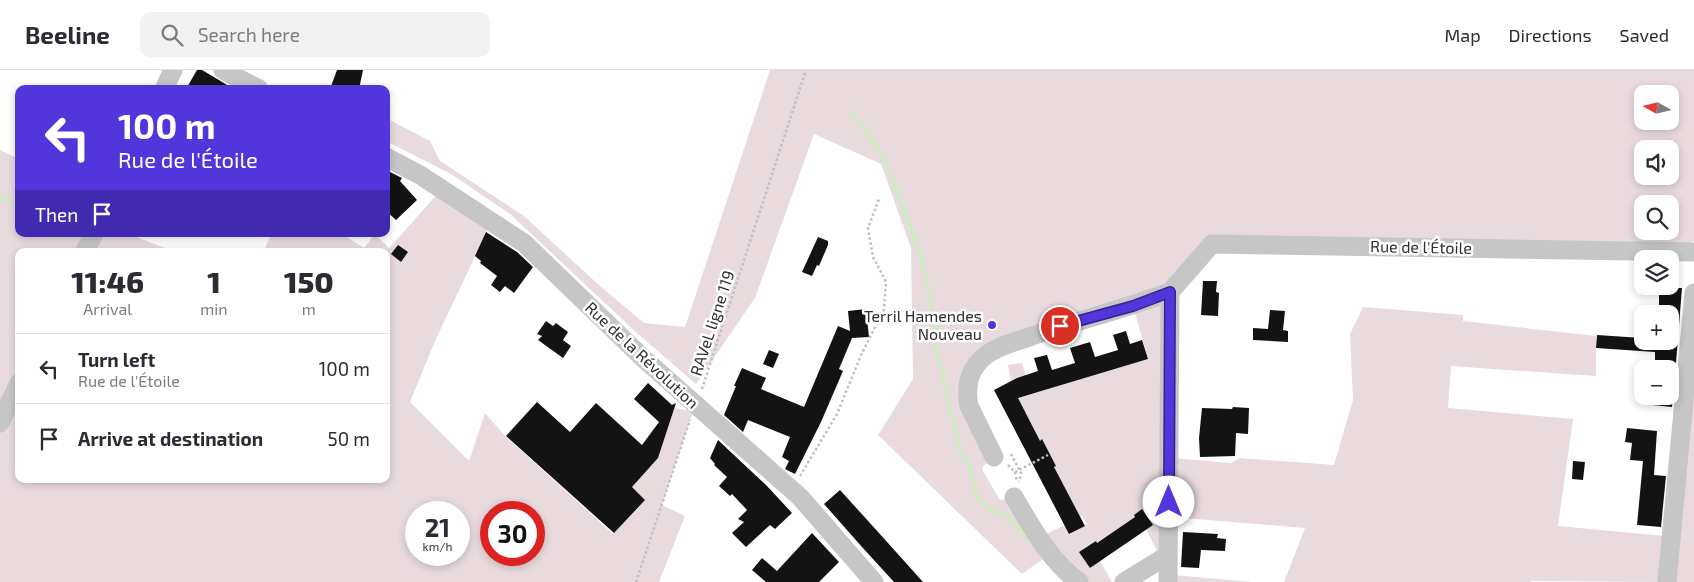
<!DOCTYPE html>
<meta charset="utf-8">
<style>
:root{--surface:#fff;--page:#f2f2f3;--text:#2b2b33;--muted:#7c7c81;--line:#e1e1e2}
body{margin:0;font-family:"Exo 2",sans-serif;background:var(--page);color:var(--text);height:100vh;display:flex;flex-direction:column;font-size:19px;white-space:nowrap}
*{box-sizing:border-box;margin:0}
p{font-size:16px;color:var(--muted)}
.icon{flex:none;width:28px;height:28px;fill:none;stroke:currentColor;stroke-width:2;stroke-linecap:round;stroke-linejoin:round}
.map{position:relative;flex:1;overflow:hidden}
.details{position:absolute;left:15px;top:178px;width:375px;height:235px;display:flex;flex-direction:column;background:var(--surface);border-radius:10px;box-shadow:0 2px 8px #0003}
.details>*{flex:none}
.hud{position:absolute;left:15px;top:15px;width:375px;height:152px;border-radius:10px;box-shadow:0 2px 8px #0003;background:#5335dc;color:#fff;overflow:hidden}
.needle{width:32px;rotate:278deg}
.tools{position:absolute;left:1634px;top:15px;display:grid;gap:10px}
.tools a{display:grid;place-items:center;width:45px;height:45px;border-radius:10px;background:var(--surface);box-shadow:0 2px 8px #0003;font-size:25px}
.speed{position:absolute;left:405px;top:431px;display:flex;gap:10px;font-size:25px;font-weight:700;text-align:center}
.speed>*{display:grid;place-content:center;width:65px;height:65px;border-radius:50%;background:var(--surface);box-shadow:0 2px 8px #0003;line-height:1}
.speed small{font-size:12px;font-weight:400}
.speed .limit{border:8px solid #d22;background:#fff;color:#111}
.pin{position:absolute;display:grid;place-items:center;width:42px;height:42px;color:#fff;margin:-21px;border:2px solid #fff;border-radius:50%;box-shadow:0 1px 5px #0007}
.me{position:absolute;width:55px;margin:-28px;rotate:0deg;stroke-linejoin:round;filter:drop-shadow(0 0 4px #0008)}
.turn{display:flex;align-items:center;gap:18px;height:105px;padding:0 20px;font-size:22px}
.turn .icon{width:65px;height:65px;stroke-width:2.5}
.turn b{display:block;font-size:35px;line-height:42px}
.then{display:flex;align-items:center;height:48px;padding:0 20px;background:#0003;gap:10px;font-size:19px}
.eta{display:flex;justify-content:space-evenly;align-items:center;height:85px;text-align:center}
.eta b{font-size:30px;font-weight:800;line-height:35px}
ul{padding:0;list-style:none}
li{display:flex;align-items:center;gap:15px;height:70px;padding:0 20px;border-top:1px solid var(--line)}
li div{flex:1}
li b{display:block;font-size:19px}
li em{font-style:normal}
header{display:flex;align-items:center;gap:30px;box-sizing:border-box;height:70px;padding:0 25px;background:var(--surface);border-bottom:1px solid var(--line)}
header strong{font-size:24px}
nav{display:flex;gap:28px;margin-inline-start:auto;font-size:18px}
.search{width:350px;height:45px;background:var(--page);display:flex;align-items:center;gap:12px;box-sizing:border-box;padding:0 18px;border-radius:10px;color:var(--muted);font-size:19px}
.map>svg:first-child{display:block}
.green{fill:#e9dade;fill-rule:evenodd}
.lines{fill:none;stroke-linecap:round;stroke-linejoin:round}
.stream{stroke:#d2e9c6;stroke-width:4.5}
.building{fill:#131313}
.path{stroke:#c0c0c0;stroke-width:2.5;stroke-dasharray:2.5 2.5;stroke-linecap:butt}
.minor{stroke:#c6c6c6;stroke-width:19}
.route-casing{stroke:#36228f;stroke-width:12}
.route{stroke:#5335dc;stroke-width:9}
.poi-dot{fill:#5335dc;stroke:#fff;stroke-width:2}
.labels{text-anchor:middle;stroke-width:5;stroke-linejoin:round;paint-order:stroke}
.street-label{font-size:16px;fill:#2c2c2c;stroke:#fff}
.poi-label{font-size:16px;fill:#2c2c2c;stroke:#fff;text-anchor:end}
</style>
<header>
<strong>Beeline</strong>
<div class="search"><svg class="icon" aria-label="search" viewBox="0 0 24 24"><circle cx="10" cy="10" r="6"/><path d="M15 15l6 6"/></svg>Search here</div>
<nav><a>Map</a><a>Directions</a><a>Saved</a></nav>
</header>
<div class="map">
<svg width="1694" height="512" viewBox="0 0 1694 512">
<rect width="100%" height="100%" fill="#fff"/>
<g class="green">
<path d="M770 0H1694V171L1682 178 1221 179 1182 203 1170 222 1169 471 1157 481 1146 459 1142 440 1134 445 1135 447 1089 478 1087 476 1080 482 1100 491 1112 512H1089L1065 494 1044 465 1065 455 1070 464 1087 454 1082 446 1080 447 1054 398 1056 396 1042 370 1039 371 1014 321 1016 320 1011 311 1008 295 1022 293 1032 324 1148 289 1133 236 1027 268 969 306 994 387 982 397 983 401 1000 430 1014 427 1043 489 1022 504 878 365 913 309 911 178 881 94 814 64 755 228 696 314 638 264 510 144 451 104 386 71V48L430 71 440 91 524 146 601 217 644 253 685 257ZM1642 24H1670V51H1642ZM1642 79H1670V106H1642ZM1642 134H1670V161H1642Z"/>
<path d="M0 80 19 89V164H128L173 181H19V409H386V181H264L271 164H342L364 178 375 164 389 178 442 119 488 159 435 271 410 332 469 391 485 343 506 367 613 464 645 430 632 417 658 388 674 338 693 341 662 435 685 446 659 512H0ZM416 442H459V485H416ZM491 442H534V485H491Z"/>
<polygon points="1363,237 1463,245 1463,251 1596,266 1596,306 1451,296 1448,338 1573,349 1558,456 1665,466 1659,512 1531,511 1531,512 1284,512 1305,458 1172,447 1172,388 1231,393 1240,388 1334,395 1353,330 1350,264"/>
<polygon points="1694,276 1694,512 1673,512"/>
<polygon points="1173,505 1252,512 1172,512"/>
</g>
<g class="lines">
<g class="stream">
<polyline points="851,44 863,55 887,95 920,182 935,250 935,277 942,302 949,339 953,351 960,381 971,399 973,417 980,431 987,438 1008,447 1026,469"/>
<polyline points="0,126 19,138"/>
<polyline points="59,164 64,167"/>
</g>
</g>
<g class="building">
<polygon points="197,0 202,0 234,19 186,19"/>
<polygon points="337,0 363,0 359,19 330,19"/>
<polygon points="386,100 402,108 400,111 417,130 396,150 386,141"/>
<polygon points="486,162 517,182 533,197 514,223 505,216 500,222 491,215 497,206 480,193 481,191 475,186"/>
<polygon points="818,167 828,171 828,175 819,196 817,195 812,206 802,202"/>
<polygon points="398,175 408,182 401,192 391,184"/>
<polygon points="1203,211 1217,211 1216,222 1219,223 1218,246 1201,245"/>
<polygon points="1659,218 1682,218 1676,293 1655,293 1655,282 1596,278 1597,265 1642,268 1642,271 1670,271 1670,244 1659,244"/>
<polygon points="866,239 869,267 852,268 839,299 843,301 821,352 795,404 785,399 789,391 782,387 790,367 748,350 743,362 724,345 736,316 734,316 742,298 766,308 761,319 804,337 838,256 850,261 848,241"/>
<polygon points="1270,240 1285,241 1283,260 1288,261 1288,272 1253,270 1253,258 1268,259"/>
<polygon points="546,251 553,256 556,253 568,262 563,270 571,276 563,288 538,270 542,266 537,264"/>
<polygon points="1126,261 1130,274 1142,270 1148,289 1018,328 1040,371 1042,369 1056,396 1054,397 1085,456 1069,464 994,320 1017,308 1038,301 1034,288 1047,285 1052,300 1075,293 1070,278 1090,272 1095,287 1118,280 1113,265"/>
<polygon points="769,280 779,284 773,298 763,294"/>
<polygon points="648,313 672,335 676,333 658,388 632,417 645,430 614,463 506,366 537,332 570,362 596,333 642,375 659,352 634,329"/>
<polygon points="1643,326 1673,326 1672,337 1643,334"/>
<polygon points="1233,337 1249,338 1248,364 1236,363 1235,386 1200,387 1199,368 1202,338 1232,339"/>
<polygon points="1627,358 1657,361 1654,405 1666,406 1661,457 1637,455 1643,391 1630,390 1632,373 1625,372"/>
<polygon points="718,370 767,416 792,443 775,459 770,455 746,477 732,463 744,452 738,449 747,440 732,424 730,426 719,416 727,407 714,395 715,394 710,388"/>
<polygon points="1573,391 1585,392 1583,410 1572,409"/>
<polygon points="840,420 879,463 923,512 894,512 862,477 824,434"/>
<polygon points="1142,439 1153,455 1090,498 1079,482 1096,471 1097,473 1135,447 1134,445"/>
<polygon points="1183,462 1218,464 1217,468 1226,469 1225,481 1201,480 1199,498 1181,497"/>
<polygon points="812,463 839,492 819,512 766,512 752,500 762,488 777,501"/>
</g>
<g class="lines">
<g class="path">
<polyline points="702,319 806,0"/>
<polyline points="1011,384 1021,403 1019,412"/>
<polyline points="1008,395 1015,402 1017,412"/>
<polyline points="1015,402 1048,385"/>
<polyline points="800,406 837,344 861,285 884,239 886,212 873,187 868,158 879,129"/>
<polyline points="636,512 690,350"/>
</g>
<g class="minor">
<polyline points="223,0 259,19"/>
<polyline points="164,19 173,0"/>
<polyline points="386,87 420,105 524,173 644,289 800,427 874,512"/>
<polyline points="85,181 94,164"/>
<polyline points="0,353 19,313"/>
<path d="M994 387 969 336C965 315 969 299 986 285 999 275 1016 272 1032 266 1077 251 1124 239 1170 222"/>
<path d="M1014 427C1032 458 1050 491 1079 512"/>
<polyline points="1124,512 1168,485"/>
<polyline points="1168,512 1170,222 1212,174 1694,182"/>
<polyline points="1667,512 1694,223"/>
</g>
</g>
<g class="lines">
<defs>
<polyline id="route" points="1060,256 1133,236 1170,222 1169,432"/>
</defs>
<use href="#route" class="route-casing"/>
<use href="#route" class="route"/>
</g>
<circle class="poi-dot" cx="992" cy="255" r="5"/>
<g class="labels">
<g class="street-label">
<text transform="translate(1421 177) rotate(1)" y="6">Rue de l'Étoile</text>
<text transform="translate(712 253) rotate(-72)" y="6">RAVeL ligne 119</text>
<text transform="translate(642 285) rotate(43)" y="6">Rue de la Révolution</text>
</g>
<g class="poi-label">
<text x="982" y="252">Terril Hamendes<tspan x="982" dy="18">Nouveau</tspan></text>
</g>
</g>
</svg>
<div class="tools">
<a><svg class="needle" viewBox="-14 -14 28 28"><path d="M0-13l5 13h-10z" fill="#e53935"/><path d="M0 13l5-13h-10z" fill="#7c7c81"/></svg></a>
<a><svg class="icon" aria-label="sound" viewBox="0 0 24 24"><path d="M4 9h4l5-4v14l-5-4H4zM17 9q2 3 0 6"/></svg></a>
<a><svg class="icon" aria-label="search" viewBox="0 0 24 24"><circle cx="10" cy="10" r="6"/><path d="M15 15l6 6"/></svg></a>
<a><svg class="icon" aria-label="layers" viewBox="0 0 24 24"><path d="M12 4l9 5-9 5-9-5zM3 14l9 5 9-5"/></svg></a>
<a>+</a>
<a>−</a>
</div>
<div class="speed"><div>21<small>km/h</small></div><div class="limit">30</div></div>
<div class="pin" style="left:1060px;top:256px;background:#d93025"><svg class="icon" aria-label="arrive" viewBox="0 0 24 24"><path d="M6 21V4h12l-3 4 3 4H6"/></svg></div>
<svg class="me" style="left:1169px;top:432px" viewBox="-20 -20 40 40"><circle r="19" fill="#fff"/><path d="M0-13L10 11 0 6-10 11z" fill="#5335dc"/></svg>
<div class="hud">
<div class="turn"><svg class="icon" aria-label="left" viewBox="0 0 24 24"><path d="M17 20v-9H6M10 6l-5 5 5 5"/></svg><div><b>100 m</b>Rue de l'Étoile</div></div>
<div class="then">Then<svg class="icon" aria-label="arrive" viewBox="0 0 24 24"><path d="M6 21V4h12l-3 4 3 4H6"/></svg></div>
</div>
<section class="details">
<div class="eta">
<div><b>11:46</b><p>Arrival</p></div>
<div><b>1</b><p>min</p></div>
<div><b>150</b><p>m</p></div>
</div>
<ul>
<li><svg class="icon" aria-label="left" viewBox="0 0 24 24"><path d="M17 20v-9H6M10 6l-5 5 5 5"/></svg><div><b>Turn left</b><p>Rue de l'Étoile</p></div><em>100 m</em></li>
<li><svg class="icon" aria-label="arrive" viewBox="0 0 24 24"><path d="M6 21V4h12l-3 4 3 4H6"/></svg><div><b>Arrive at destination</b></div><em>50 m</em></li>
</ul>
</section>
</div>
